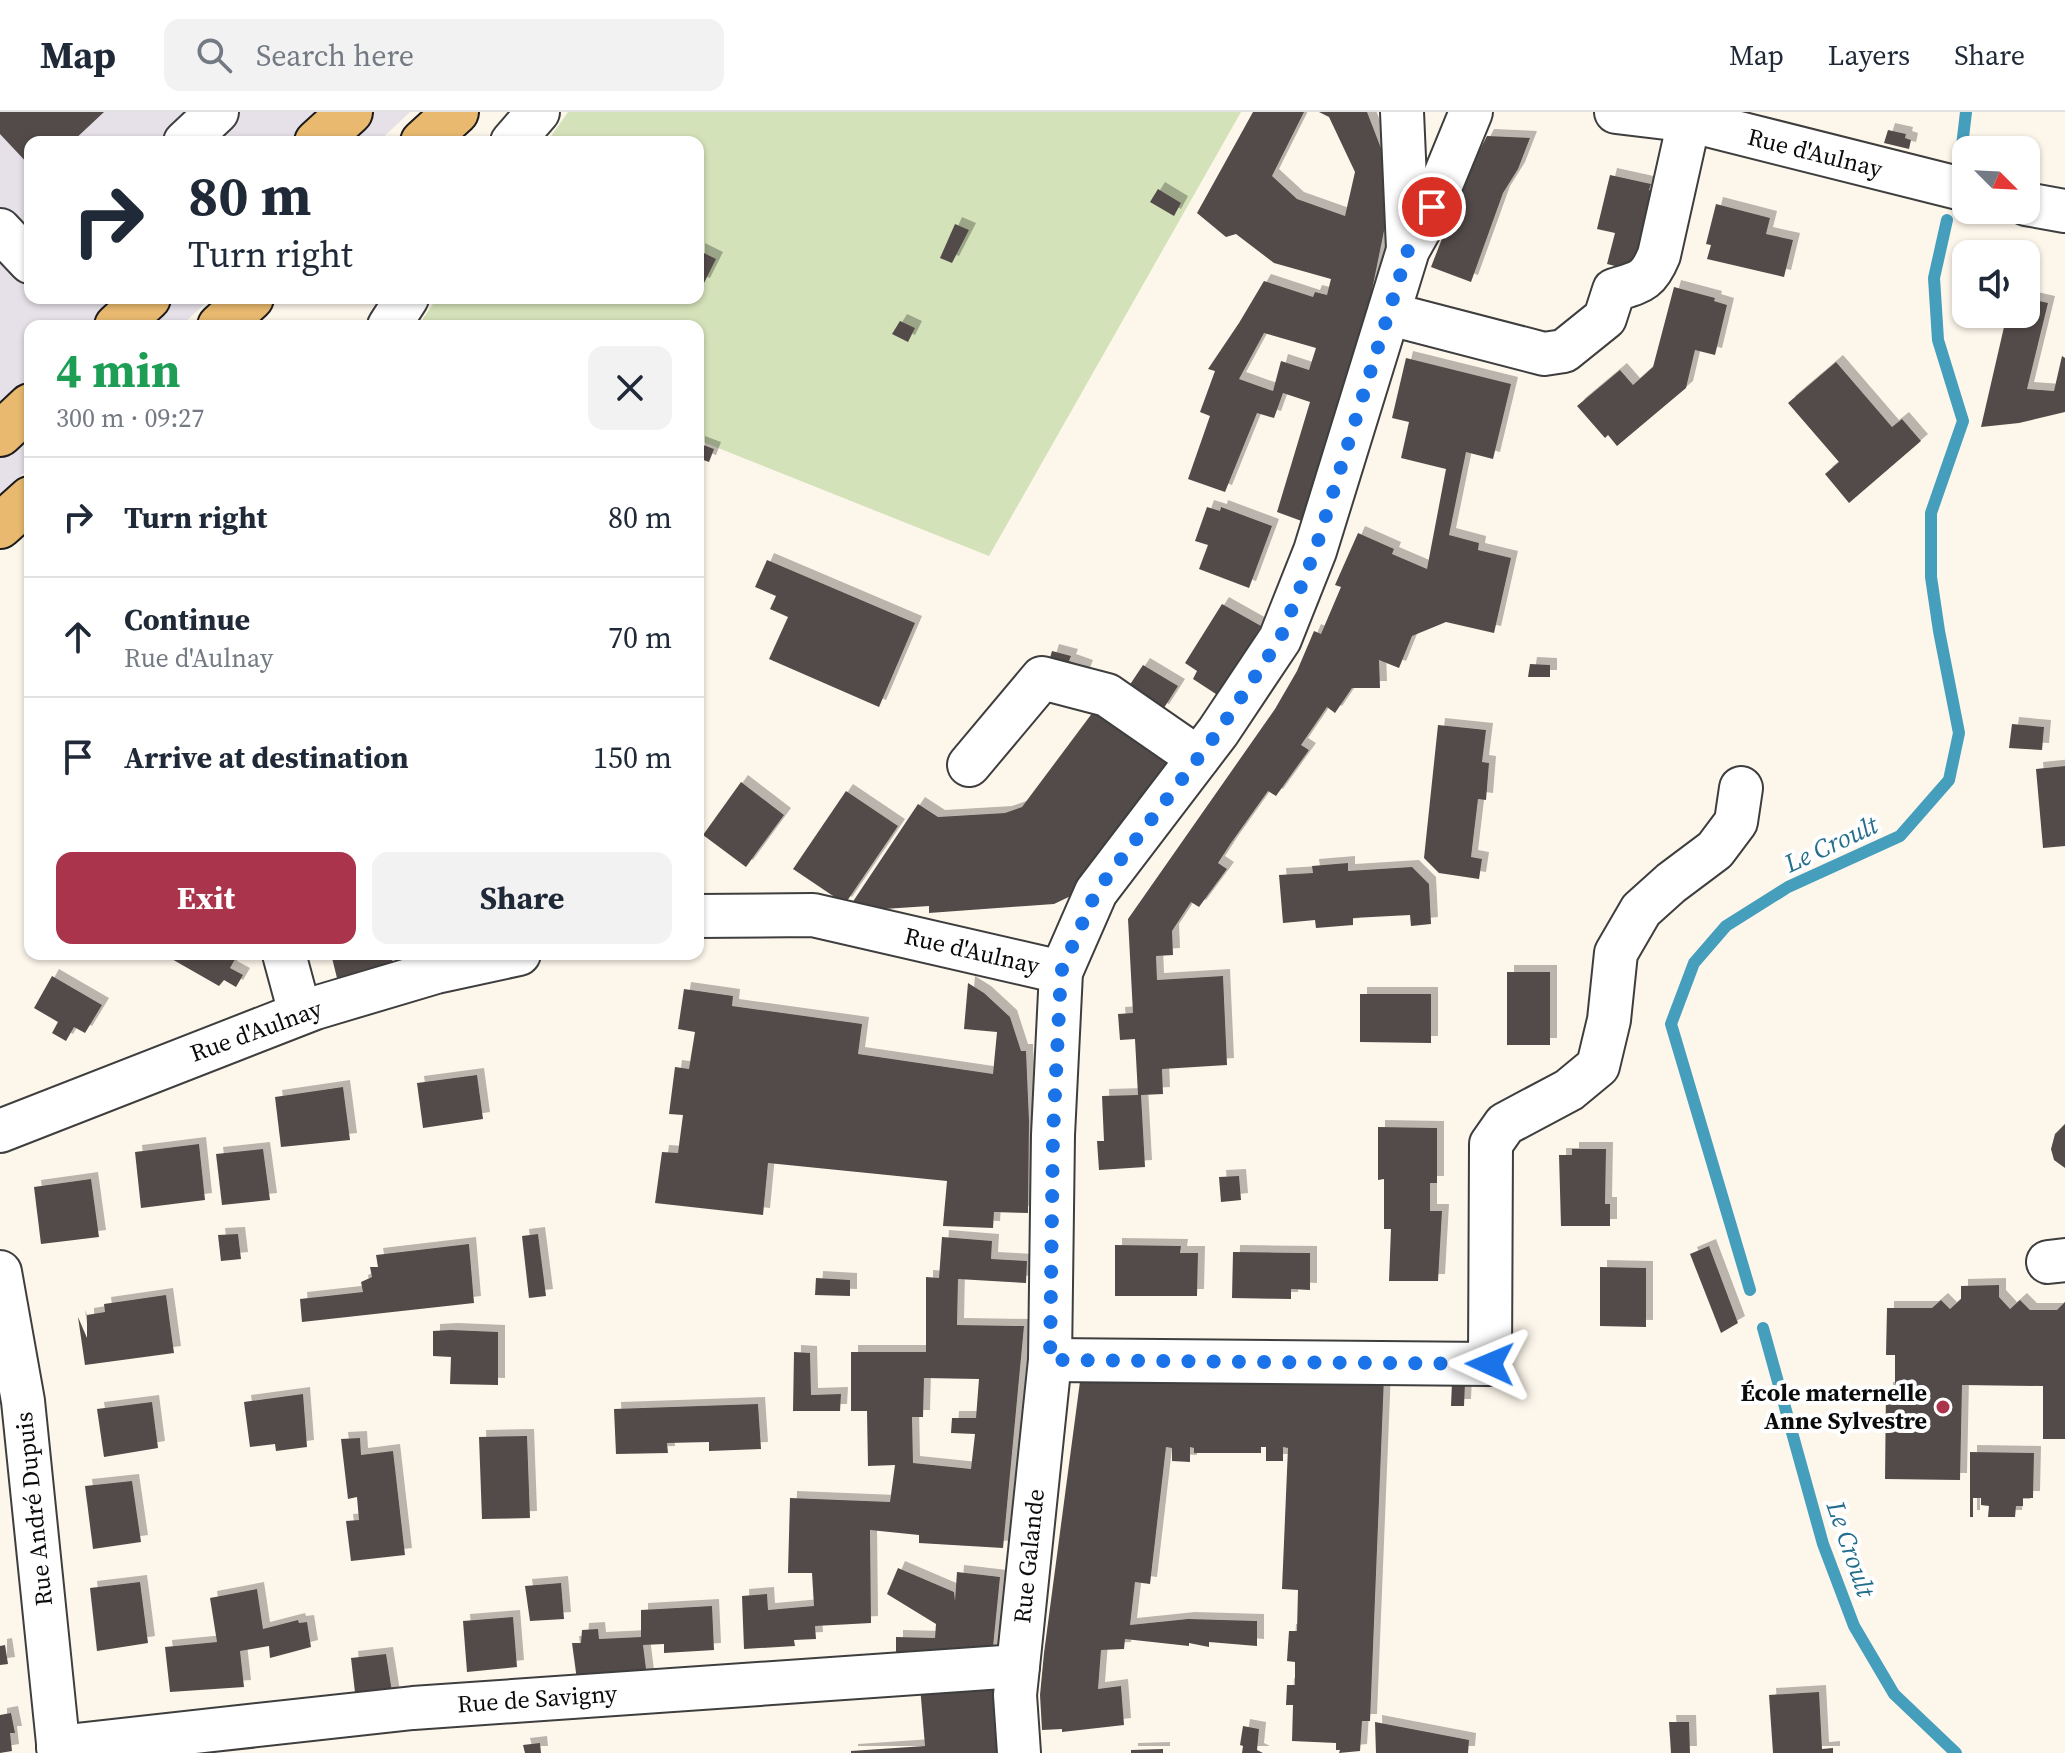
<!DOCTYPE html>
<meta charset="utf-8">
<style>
:root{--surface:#fff;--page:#f2f2f3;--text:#1f2937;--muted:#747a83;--line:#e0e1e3;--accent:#a9344b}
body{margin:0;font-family:"Source Serif 4",serif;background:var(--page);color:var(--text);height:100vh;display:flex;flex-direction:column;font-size:30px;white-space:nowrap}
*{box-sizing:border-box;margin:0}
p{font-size:26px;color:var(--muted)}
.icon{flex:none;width:44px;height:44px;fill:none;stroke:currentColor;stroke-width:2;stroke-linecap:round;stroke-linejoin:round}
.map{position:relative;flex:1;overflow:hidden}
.details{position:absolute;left:24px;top:208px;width:680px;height:640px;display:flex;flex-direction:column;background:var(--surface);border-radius:16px;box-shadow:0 2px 6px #0004}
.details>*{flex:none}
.top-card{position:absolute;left:24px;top:24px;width:680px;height:168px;border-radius:16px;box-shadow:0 2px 6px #0004;background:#fff;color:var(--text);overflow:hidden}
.needle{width:52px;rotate:114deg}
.tools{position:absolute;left:1952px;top:24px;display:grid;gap:16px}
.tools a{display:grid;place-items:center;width:88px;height:88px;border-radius:16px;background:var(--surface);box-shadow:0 2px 6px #0004;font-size:40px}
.pin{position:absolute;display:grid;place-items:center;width:68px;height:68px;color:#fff;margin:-34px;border:4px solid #fff;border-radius:50%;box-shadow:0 2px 8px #0007}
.me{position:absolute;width:88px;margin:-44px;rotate:271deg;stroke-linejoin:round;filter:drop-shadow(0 0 6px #0008)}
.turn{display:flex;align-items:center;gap:28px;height:168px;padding:0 32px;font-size:36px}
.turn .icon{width:104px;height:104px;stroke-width:2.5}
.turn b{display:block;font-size:56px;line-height:68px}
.round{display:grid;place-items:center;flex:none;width:84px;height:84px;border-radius:16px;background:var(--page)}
.overview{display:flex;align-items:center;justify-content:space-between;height:136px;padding:0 32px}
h1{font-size:48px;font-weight:700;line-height:60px;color:#1e9e55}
.primary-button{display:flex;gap:16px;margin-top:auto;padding:16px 32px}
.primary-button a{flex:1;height:92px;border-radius:16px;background:var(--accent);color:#fff;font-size:32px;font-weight:700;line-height:92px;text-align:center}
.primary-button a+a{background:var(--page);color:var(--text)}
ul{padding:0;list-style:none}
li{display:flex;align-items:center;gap:24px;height:120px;padding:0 32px;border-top:2px solid var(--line)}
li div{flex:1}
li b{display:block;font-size:30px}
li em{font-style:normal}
header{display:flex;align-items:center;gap:48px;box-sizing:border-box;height:112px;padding:0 40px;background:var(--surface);border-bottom:2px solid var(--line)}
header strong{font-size:38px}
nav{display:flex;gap:44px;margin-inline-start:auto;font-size:28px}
.search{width:560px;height:72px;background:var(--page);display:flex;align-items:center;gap:20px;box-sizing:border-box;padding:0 28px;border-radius:16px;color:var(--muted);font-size:30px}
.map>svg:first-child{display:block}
.industrial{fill:#e6e0e9}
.green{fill:#d4e2b9}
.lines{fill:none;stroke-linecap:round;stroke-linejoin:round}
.stream{stroke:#459ebc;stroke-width:12}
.building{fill:#524b48;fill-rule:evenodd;filter:url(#shadow)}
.minor-casing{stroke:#3e3e3e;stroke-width:46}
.major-casing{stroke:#1c1c1c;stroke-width:48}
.minor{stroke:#fff;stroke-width:42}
.major{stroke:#e8b96f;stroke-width:44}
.route{stroke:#1a73e8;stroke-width:14;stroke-dasharray:0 25.2}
.poi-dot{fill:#a9344b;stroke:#fff;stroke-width:3}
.labels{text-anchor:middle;stroke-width:8;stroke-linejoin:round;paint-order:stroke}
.street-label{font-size:24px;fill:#0b0b0b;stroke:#fff}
.poi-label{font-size:24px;font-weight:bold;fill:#0b0b0b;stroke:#fff;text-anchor:end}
.water-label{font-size:26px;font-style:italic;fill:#246e8d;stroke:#fff}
</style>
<header>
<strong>Map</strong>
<div class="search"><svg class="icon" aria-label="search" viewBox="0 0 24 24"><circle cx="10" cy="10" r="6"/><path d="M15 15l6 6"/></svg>Search here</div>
<nav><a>Map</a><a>Layers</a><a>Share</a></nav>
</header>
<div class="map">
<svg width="2065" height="1641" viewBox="0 0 2065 1641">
<defs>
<filter id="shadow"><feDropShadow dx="7" dy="-7" stdDeviation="0" flood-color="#0004"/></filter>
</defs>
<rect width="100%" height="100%" fill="#fdf6eb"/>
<polygon class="industrial" points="0,0 410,0 378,30 30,30 30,186 211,186 181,214 30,214 30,355 0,383"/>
<polygon class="green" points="568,0 1241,0 989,444 698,328 698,214 418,214 437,186 698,186 698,30 547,30"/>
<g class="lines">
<g class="stream">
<polyline points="1962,34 1966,0"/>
<polyline points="1750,1178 1671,912 1694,851 1726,814 1788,775 1900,724 1949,668 1959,621 1939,519 1931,465 1931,401 1963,309 1938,228 1934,166 1947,108"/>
<polyline points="1763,1216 1823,1432 1854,1514 1894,1582 1956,1641"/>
</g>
</g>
<g class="building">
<polygon points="0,0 104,0 72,30 30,30 30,54 0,22"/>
<path d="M1253 0H1304L1272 64 1297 87 1345 104 1355 60 1329 5 1319 0H1367L1394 70 1363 222 1307 411 1277 400 1310 290 1283 281 1274 306 1257 301 1225 380 1188 367 1210 304 1200 300 1215 259 1208 257 1239 211 1264 169 1313 185 1315 180 1327 183 1331 167 1274 151 1236 122 1226 125 1197 101ZM1264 221 1316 236 1309 258 1281 249 1273 279 1239 267Z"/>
<polygon points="1888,18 1906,22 1905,26 1911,28 1909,37 1884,31"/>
<polygon points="1487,24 1530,26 1518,57 1503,81 1471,170 1431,155 1468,60"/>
<polygon points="1610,63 1651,72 1649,78 1664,82 1639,160 1607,152 1615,121 1597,117"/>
<polygon points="1158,77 1181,91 1174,104 1150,90"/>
<polygon points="1716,92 1770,106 1766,122 1793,128 1784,165 1707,147 1711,133 1706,132"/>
<polygon points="955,112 969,118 952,151 940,146"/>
<polygon points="698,138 716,147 703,173 698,171"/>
<polygon points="1674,175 1715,186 1714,189 1727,193 1715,243 1695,238 1686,276 1617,334 1608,323 1605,326 1577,294 1620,258 1633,273 1653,255"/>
<polygon points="2026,186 2048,191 2027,277 2054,279 2062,244 2065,246 2065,300 2019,311 1981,315 2007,202 2026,202"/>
<polygon points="900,209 915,216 908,230 892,222"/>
<polygon points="1406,246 1511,272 1493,347 1466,340 1449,423 1479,431 1478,438 1511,446 1494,521 1446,510 1412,524 1399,556 1379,548 1380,576 1352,576 1335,601 1327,595 1301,633 1309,638 1276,684 1268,679 1231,731 1218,751 1227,757 1199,795 1191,790 1172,819 1173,843 1156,844 1157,868 1223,864 1227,953 1162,957 1163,982 1141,983 1145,1055 1099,1058 1097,1029 1104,1029 1102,984 1138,983 1135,927 1120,928 1118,902 1133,901 1128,807 1275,597 1297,559 1314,519 1321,522 1341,475 1335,473 1358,421 1394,437 1392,442 1427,457 1446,357 1401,346 1409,310 1392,306"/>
<polygon points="1836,250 1892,315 1902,307 1921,329 1849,391 1825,362 1839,350 1788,291"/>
<polygon points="698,331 714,337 709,350 698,346"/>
<polygon points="1207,395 1220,399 1221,395 1272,414 1249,476 1199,457 1208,433 1195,429"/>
<polygon points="767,448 915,511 879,595 769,547 788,505 770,497 776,484 755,475"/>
<polygon points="1222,492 1261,514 1219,584 1193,567 1197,559 1185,551"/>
<polygon points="1052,539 1071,544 1069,549 1086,555 1082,565 1047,556"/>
<polygon points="1530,552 1550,553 1550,565 1528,565"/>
<polygon points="1143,553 1178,574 1162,599 1125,580"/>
<polygon points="1099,592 1174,649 1075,782 1054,792 929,801 929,794 884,797 850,794 918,692 938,705 1005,701 1022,695"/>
<polygon points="2012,612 2044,615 2042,638 2009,636"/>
<polygon points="1438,613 1486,618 1482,650 1489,651 1486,688 1478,687 1471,745 1482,747 1479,767 1439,761 1424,746"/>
<polygon points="2065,654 2065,734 2043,736 2036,657"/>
<polygon points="741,670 784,703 746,755 703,723"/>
<polygon points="846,679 898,714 845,792 793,757"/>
<polygon points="1348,751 1348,759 1412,755 1429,772 1431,812 1411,814 1410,803 1353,806 1353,813 1316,816 1315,808 1283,811 1279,763 1313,761 1312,754"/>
<polygon points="163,842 238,842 230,856 243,863 236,875 224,868 219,874"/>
<polygon points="331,842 391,842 393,851 337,866"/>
<rect x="1507" y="860" width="43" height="73"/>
<polygon points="52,864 102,893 85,921 74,915 66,929 52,921 58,910 34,896"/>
<polygon points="968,871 984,881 1010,905 1021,939 1026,939 1029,1009 1028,1101 994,1100 993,1116 943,1114 947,1069 768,1051 763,1103 655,1091 662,1040 678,1041 683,1003 669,1002 675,955 689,957 695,920 678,917 684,877 733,884 732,894 862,912 858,942 993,962 997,920 964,917"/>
<polygon points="1360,882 1431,882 1431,931 1360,930"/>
<polygon points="477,963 483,1007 423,1016 417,971"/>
<polygon points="343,975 350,1028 281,1035 275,985"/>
<polygon points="2065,1012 2065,1056 2054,1048 2051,1037 2055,1022"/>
<polygon points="1378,1015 1437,1016 1437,1071 1430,1071 1430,1099 1442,1099 1438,1169 1389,1169 1391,1117 1384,1117 1384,1067 1378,1068"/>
<polygon points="199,1032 205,1088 141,1096 135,1040"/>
<polygon points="263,1037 270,1088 222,1093 216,1042"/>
<polygon points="1572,1037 1606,1037 1605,1092 1610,1092 1610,1114 1561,1114 1559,1043 1572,1043"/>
<polygon points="1239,1064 1241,1088 1221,1090 1219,1065"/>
<polygon points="91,1067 99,1125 41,1132 34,1075"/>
<polygon points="238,1122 241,1147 221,1149 218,1123"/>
<polygon points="538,1122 546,1184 529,1186 522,1124"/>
<path d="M942 1125 992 1129 991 1147 1027 1149 1026 1171 958 1167 957 1213 1024 1214 1003 1436 919 1431V1423L870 1418 871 1511 815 1514 816 1527 794 1528 795 1534 744 1537 742 1484 767 1482 768 1498 814 1494 812 1461H788L790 1386 890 1390 895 1353 868 1354 867 1299H851V1240H926V1165L939 1166ZM924 1266 979 1267 976 1306H952L951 1321 975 1322 971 1357 913 1351 912 1305H923Z"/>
<polygon points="469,1132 474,1191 302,1210 300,1187 363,1180 361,1170 372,1165 370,1155 378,1155 376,1143"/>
<polygon points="1115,1133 1181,1134 1180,1141 1198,1141 1197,1184 1115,1184"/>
<polygon points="1709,1134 1738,1211 1721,1221 1690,1142"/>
<polygon points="1233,1140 1310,1141 1310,1178 1291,1177 1291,1187 1232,1186"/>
<polygon points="1600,1155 1646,1156 1646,1215 1600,1214"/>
<polygon points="816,1166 850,1168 850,1184 815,1183"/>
<polygon points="1999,1173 1999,1185 2010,1197 2020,1188 2030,1198 2057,1198 2065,1190 2065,1327 2043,1327 2043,1274 1962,1273 1960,1368 1885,1367 1886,1277 1895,1277 1895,1243 1886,1243 1887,1196 1932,1196 1941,1188 1950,1197 1961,1187 1961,1174"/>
<polygon points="166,1183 174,1241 85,1253 78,1205 87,1226 87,1203 105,1200 104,1192"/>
<polygon points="451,1218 498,1220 498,1273 450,1272 451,1245 433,1244 433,1219"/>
<polygon points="794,1240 810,1241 811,1283 841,1282 840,1299 793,1299"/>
<polygon points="1081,1262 1384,1265 1370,1609 1362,1609 1360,1639 1339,1641 1340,1638 1336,1638 1336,1631 1292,1629 1293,1593 1286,1593 1287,1573 1295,1573 1295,1550 1287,1549 1289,1519 1297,1519 1298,1478 1282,1477 1288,1336 1283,1335 1283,1349 1266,1349 1266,1335 1261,1335 1261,1341 1194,1341 1194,1336 1190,1335 1190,1350 1172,1349 1172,1336 1166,1335 1150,1472 1135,1470 1130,1513 1188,1507 1257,1509 1257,1534 1209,1530 1209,1535 1189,1531 1189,1534 1125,1527 1124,1537 1101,1538 1098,1577 1121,1574 1124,1613 1062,1620 1062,1617 1042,1618 1040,1583 1044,1541"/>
<polygon points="1452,1270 1465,1271 1464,1294 1451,1294"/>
<polygon points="303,1282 307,1335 276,1339 275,1332 250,1335 244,1290"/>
<polygon points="152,1290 158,1336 104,1345 97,1297"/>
<polygon points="758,1292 761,1337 709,1339 709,1330 667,1331 668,1341 616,1342 614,1297"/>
<polygon points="527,1324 530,1406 482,1407 479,1325"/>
<polygon points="360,1326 361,1343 393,1339 405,1443 351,1449 346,1409 359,1408 357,1385 348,1387 341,1327"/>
<polygon points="1970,1340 2034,1341 2033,1386 2023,1386 2023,1394 2016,1394 2015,1405 1988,1405 1989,1394 1981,1393 1981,1386 1973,1386 1973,1405 1970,1405"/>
<polygon points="132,1369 141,1430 93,1437 85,1374"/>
<polygon points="898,1456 954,1480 955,1489 957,1460 1000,1465 992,1545 896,1552 896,1525 935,1526 936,1512 887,1482"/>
<polygon points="140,1470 148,1531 97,1539 90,1476"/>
<polygon points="561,1471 564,1507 530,1509 525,1474"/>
<polygon points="257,1477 263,1517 298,1508 299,1511 307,1510 311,1535 270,1546 269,1534 240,1539 244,1575 170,1580 165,1535 217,1530 210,1486"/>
<polygon points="712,1494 714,1538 664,1541 664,1532 643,1533 647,1565 577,1568 572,1531 581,1531 582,1518 598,1517 599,1527 641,1525 641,1498"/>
<polygon points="513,1505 517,1555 467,1560 463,1509"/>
<polygon points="5,1533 8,1552 0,1553 0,1534"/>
<polygon points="386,1542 393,1586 356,1589 351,1546"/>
<polygon points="995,1569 998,1641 851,1641 851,1639 925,1634 920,1574"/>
<polygon points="1819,1580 1822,1637 1833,1636 1833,1641 1773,1641 1769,1583"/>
<polygon points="11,1601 15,1621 10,1621 12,1639 0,1641 0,1603"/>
<polygon points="1375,1610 1469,1628 1468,1641 1376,1641"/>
<polygon points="1669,1610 1689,1610 1690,1641 1671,1641"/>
<polygon points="1243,1614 1259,1617 1257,1638 1263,1641 1242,1641 1243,1634 1240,1633"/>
<polygon points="540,1631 541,1641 525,1641 523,1633"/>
<polygon points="1163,1637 1163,1641 1131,1641 1131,1638"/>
</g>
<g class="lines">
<defs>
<g id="minor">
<polyline points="1402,0 1408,137"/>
<polyline points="1616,0 1691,9 1966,78"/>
<polyline points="185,30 217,0"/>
<polyline points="512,30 538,0"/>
<polyline points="2026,92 2065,99"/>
<polyline points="0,118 30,150"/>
<path d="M1390 202 1544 242 1564 239 1605 206 1614 178C1640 170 1648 170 1659 143L1691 0"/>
<polyline points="389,214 407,186"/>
<polyline points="969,653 1042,566 1107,583 1198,646"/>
<polyline points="698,804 813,803 1061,860"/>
<polyline points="284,842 300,901"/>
<polyline points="0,1019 315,896 436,860 519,842"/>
<polyline points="2048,1150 2065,1148"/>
<polyline points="0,1160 23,1289 59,1641"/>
<polyline points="1050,1248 1490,1252 1491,1032 1505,1012 1569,978 1598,954 1609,908 1616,841 1641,798 1671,771 1715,738 1736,710 1741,676"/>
<polyline points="58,1635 413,1596 1018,1554"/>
<polyline points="1019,1641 1015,1583 1050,1248 1053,1023 1061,860 1096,780 1218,620 1280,527 1315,439 1408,138 1432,95 1471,0"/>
</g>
<g id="major">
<polyline points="317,30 350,0"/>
<polyline points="423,30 456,0"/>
<polyline points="117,214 148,186"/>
<polyline points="220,214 251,186"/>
<polyline points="0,322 30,294"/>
<polyline points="0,414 30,387"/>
</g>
</defs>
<use href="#minor" class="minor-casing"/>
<use href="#major" class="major-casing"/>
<use href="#minor" class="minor"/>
<use href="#major" class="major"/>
</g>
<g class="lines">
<polyline class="route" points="1432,95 1408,138 1315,439 1280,527 1218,620 1096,780 1061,860 1053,1023 1050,1248 1490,1252"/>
</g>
<circle class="poi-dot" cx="1943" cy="1295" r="8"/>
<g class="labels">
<g class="street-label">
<text transform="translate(1815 41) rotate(14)" y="8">Rue d'Aulnay</text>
<text transform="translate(972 839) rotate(13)" y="8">Rue d'Aulnay</text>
<text transform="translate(256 919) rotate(-20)" y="8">Rue d'Aulnay</text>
<text transform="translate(34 1397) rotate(-96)" y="8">Rue André Dupuis</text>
<text transform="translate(1029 1444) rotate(-84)" y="8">Rue Galande</text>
<text transform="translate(537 1587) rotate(-4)" y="8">Rue de Savigny</text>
</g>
<g class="poi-label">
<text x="1927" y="1289">École maternelle<tspan x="1927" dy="28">Anne Sylvestre</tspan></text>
</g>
<g class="water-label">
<text transform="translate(1831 732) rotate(-25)" y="9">Le Croult</text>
<text transform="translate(1851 1437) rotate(71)" y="9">Le Croult</text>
</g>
</g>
</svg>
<div class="tools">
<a><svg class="needle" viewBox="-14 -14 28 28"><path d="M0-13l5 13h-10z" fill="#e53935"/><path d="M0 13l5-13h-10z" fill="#747a83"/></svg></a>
<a><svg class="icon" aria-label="sound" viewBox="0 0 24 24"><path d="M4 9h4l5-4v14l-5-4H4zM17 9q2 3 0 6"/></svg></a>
</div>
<div class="pin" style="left:1432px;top:95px;background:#d93025"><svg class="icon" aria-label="arrive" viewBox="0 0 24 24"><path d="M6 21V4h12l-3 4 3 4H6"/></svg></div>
<svg class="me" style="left:1490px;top:1252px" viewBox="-20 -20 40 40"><path d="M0-17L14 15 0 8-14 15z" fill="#1a73e8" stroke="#fff" stroke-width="4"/></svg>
<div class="top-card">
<div class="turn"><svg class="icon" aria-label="right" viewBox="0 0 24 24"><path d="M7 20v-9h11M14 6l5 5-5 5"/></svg><div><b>80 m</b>Turn right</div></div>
</div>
<section class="details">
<div class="overview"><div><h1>4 min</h1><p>300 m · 09:27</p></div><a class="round"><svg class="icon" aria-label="close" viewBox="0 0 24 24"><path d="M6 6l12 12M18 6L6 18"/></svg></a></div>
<ul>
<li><svg class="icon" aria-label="right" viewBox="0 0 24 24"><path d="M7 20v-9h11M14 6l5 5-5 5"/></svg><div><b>Turn right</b></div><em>80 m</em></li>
<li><svg class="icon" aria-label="ahead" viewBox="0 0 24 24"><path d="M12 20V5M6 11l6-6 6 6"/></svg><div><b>Continue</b><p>Rue d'Aulnay</p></div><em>70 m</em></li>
<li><svg class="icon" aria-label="arrive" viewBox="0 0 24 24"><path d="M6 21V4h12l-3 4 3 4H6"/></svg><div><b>Arrive at destination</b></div><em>150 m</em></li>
</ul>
<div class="primary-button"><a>Exit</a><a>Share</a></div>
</section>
</div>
